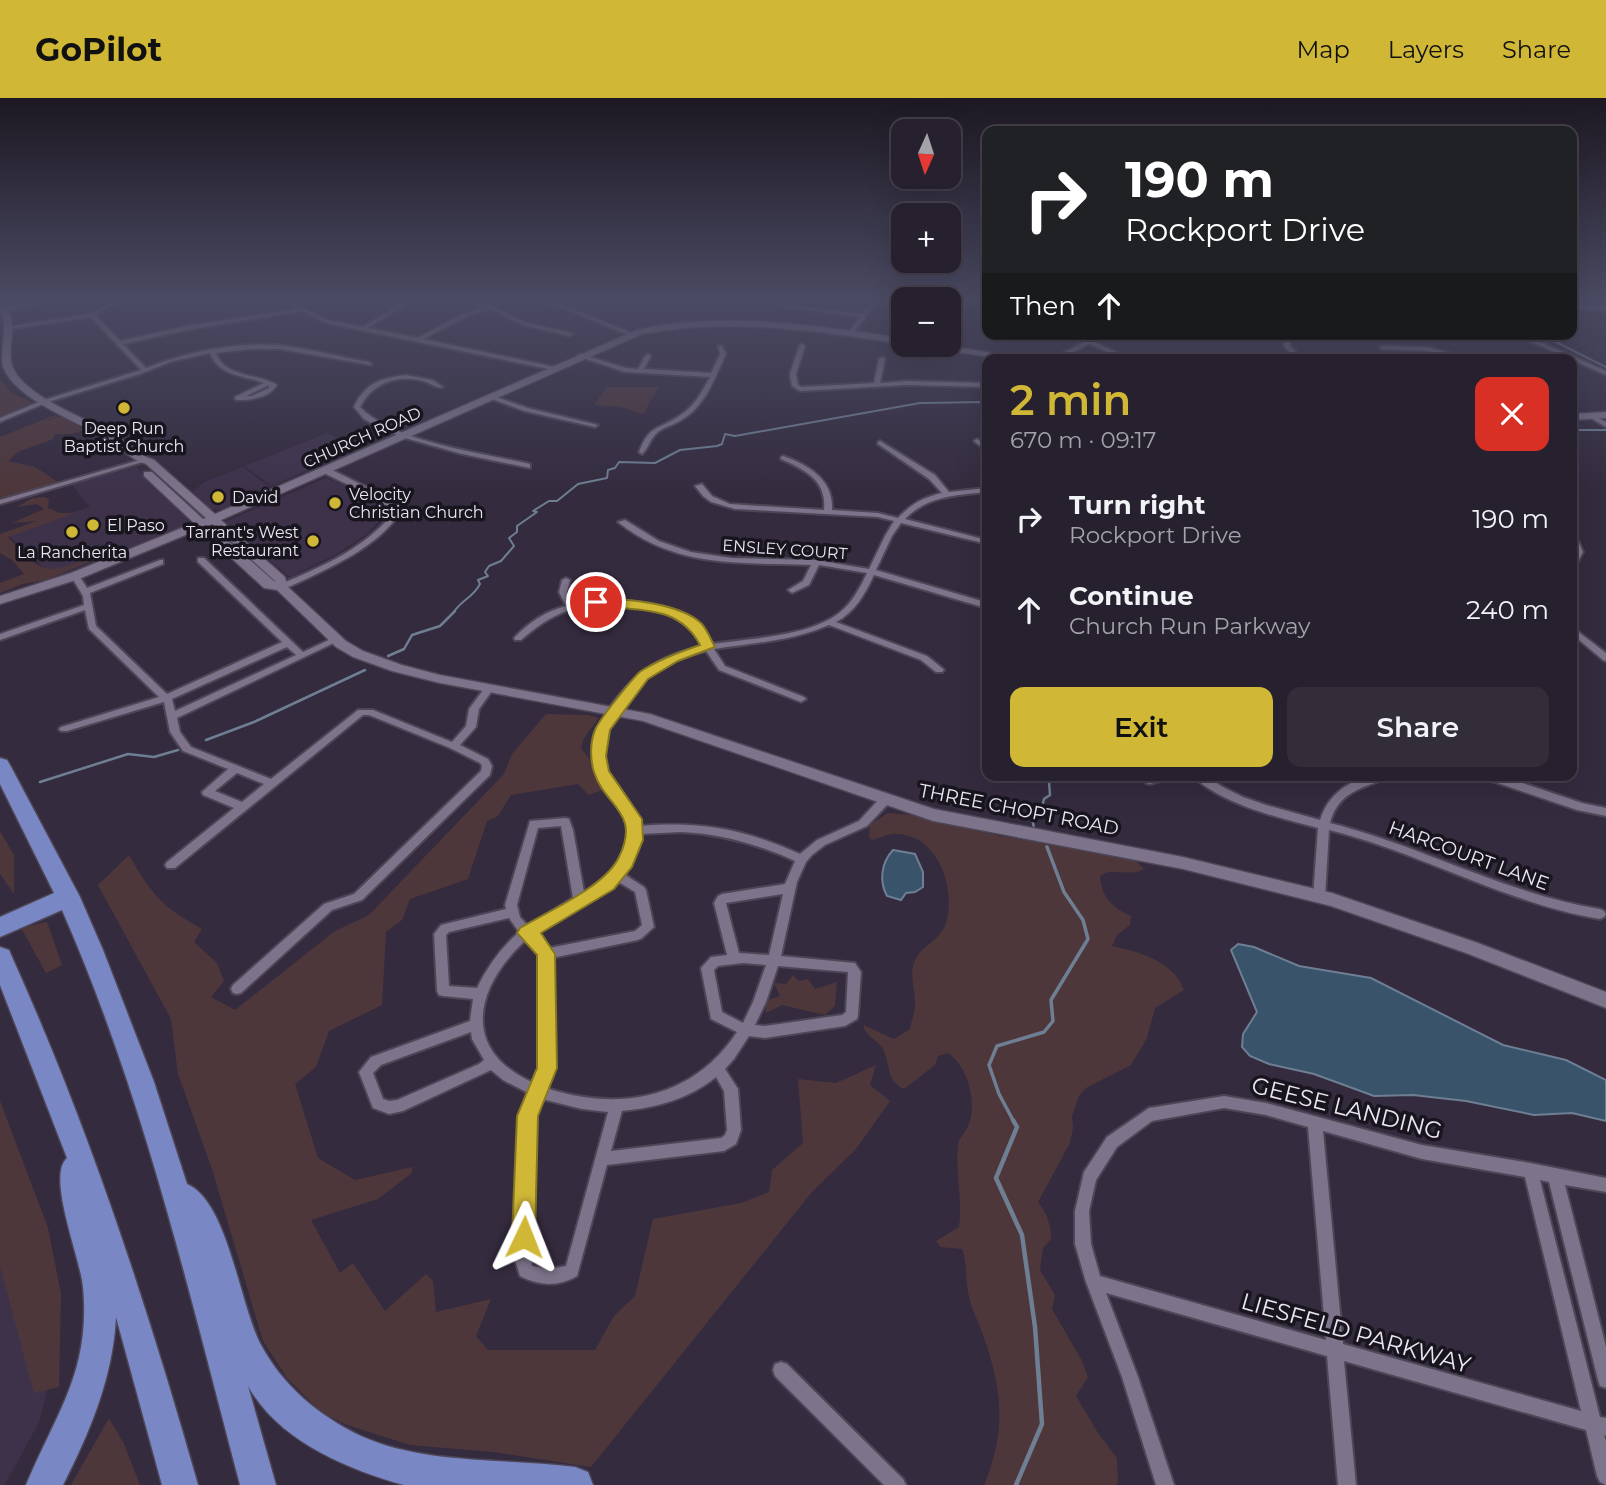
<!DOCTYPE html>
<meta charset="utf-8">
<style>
:root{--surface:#27202e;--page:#332d3a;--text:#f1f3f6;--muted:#a4a3aa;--line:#433e4a;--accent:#d0b836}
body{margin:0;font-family:Montserrat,sans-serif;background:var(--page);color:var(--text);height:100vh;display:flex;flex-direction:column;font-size:26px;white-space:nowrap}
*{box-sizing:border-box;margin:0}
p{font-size:23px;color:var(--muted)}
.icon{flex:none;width:38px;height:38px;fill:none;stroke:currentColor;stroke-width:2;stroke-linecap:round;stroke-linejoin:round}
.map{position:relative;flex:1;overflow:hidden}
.details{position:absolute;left:982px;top:256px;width:595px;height:427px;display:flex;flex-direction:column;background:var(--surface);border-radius:14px;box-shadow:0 7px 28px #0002,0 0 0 2px var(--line)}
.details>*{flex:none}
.guide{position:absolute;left:982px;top:28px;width:595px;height:214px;border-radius:14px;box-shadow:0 7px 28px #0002,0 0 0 2px var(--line);background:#202124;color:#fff;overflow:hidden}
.needle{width:46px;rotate:183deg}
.controls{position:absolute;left:891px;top:21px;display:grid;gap:14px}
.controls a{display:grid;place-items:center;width:70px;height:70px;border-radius:14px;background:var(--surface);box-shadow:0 7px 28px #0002,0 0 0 2px var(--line);font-size:35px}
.pin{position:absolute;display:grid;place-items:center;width:60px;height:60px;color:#fff;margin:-30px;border:4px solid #fff;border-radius:50%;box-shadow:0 2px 7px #0007}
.me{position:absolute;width:77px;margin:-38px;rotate:2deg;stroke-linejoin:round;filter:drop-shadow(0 0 5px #0008)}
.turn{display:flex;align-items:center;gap:24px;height:147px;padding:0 28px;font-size:32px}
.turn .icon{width:91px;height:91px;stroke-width:2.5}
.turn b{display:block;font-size:49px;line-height:60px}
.then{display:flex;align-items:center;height:66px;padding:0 28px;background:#0003;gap:14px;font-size:26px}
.round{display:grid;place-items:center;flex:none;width:74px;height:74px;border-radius:14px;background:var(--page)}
.headline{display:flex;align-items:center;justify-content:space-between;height:119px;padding:0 28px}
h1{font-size:42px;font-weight:600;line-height:52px;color:var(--accent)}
.cta{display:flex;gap:14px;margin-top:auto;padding:14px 28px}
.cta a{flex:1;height:80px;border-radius:14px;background:var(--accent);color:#111;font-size:28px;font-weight:600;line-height:80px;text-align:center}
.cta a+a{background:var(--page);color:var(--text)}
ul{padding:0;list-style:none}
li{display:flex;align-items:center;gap:21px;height:91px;padding:0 28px}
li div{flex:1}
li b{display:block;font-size:26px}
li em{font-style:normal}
header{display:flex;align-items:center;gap:42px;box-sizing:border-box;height:98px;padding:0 35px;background:var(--accent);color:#111}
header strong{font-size:33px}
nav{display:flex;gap:38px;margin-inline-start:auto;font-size:24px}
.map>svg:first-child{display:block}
.built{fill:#3e324b}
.green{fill:#4e373b}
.water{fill:#38536a;stroke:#6e7f93;stroke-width:2}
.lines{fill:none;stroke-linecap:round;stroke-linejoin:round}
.stream-far3{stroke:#6e7f93;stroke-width:2}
.stream-far2{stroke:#6e7f93;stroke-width:2.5}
.stream-far1{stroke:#6e7f93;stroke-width:3.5}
.stream{stroke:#6e7f93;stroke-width:4.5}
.minor-casing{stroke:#4d4656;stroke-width:4}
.secondary-casing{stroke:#4d4656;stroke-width:3}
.motorway-casing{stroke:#4d4656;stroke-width:3}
.minor{fill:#7d738a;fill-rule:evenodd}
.secondary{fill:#7d738a;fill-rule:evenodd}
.motorway{fill:#7a87c5;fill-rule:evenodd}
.route{fill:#d0b836;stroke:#877823;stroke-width:2}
.poi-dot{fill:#d0b836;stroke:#19151e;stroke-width:2.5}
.labels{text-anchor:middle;stroke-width:7;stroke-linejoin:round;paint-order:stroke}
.far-poi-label{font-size:16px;fill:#ebe6f2;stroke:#19151e;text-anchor:start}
.far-street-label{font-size:16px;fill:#ebe6f2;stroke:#19151e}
.street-label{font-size:19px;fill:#ebe6f2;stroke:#19151e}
.near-street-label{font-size:23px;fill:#ebe6f2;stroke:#19151e}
</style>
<header>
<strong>GoPilot</strong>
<nav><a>Map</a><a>Layers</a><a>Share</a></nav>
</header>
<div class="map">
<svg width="1606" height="1387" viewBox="0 0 1606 1387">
<rect width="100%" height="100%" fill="#342b3e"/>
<g class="built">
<polygon points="327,335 358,349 272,388 245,368"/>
<polygon points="136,369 189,423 187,427 54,479 5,435 90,409 71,386"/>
<polygon points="243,369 270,389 224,411 211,411 193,394 204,384"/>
<polygon points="326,380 376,402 383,418 367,436 335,457 290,479 224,424"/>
<polygon points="0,1144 56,1254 40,1322 5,1387 0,1387"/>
</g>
<g class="green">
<polygon points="0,281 13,296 32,304 0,319"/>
<polygon points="607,289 659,289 643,316 621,309 594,307"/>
<polygon points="55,317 58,318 44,323 62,318 85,332 72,336 55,336 53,341 18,354 8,363 35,369 58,384 0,404 0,339"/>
<path d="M44 399 49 401 48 410 60 415H75L8 439C17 450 35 471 52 471 66 471 79 461 94 461L46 482 23 486 0 495V485L24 476 12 462 0 455V436L37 423 12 425 44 411 37 406 17 409 32 400Z"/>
<path d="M546 616 588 617 599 620 584 640 581 650 592 664 602 692 589 697 578 686 511 697 498 718 487 723 468 781 410 801 402 822 386 834 382 907 329 933 316 969 295 986 318 1060 355 1082 412 1069V1075L378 1101 311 1122 340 1175 353 1165 385 1213 426 1176 433 1183 436 1214 491 1201 476 1238 488 1252H595L614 1218 635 1198 653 1121 741 1105 769 1094 772 1072 803 1045 798 981 836 985 876 967 870 987 890 1003 856 1051 812 1094 591 1369 493 1354 410 1347 347 1327 321 1314 287 1280 263 1243 212 1071 178 976 171 921 98 787 129 757C152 797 161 808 202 831L194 844 217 865 224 883 211 899 235 912 335 833 369 817 504 676 512 656Z"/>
<path d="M888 715 911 717 1000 738 1121 757 1134 761 1144 771C1131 780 1113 768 1100 778 1101 798 1112 810 1131 818L1130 827 1117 837 1112 848C1139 854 1174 863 1184 892L1155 910 1147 940 1131 967 1086 990 1079 998 1072 1018 1073 1030 1070 1045 1038 1104C1047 1115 1051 1127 1051 1141L1043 1150 1040 1172 1055 1197 1052 1211 1081 1261 1088 1279 1076 1298 1098 1335 1117 1360 1118 1385 1115 1387H984C1006 1334 1003 1294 984 1240 980 1226 972 1213 969 1199 965 1183 968 1167 962 1151L940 1149 936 1143 959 1129C963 1102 955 1074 958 1047 959 1040 965 1035 968 1028 978 1006 968 968 948 955L938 958 935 967 904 991C884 982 892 964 881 948 874 940 866 938 863 927L894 941 910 931C911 924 914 917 915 910 916 896 910 881 913 868 918 847 942 844 947 822 955 787 937 737 897 736 889 735 880 740 872 742L869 739 870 727Z"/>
<polygon points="0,733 14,757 14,796 0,776"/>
<polygon points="47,824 62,867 46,875 21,830"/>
<polygon points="793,877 799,883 808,881 815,891 837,884 835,908 825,917 782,907 766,915 765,903 780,898 774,885 786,886"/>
<polygon points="0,1003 48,1130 61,1196 59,1289 34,1295 0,1168"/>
<polygon points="109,1320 124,1346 140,1387 71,1387"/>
</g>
<g class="water">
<path d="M893 752 915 756 923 774V789L915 794 906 795 901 802 887 798C879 783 881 765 893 752Z"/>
<polygon points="1238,846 1254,849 1299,868 1371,880 1503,947 1566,962 1606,982 1606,1023 1572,1015 1534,1017 1466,1003 1413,997 1374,998 1314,976 1269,966 1250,958 1242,949 1243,936 1257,914 1231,852"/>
</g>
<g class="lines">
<g class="stream-far3">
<polyline points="1540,236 1606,269"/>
<polyline points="1572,332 1606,332"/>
<path d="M454 514C461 502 473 500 480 486L478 482 488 478 485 474 489 468 501 463 514 448 509 440 517 434V428L537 414 533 413 549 403H557L578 386 607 380 608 372 615 370 619 364 655 365 680 352 717 348 722 346 725 336 735 338 920 305 987 304"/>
</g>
<g class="stream-far2">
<polyline points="388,558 404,551 412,537 440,528 455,513"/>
<polyline points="206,642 254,624 365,572"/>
<polyline points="40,684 128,656 154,659 178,652"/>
<polyline points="1034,731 1032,718 1040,717 1044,701 1050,697 1049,684 1053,677"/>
</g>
<polyline class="stream-far1" points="1014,1024 999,996 989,967 997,948 1044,934 1053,923 1051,902 1088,841 1083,822 1064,794 1047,749"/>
<polyline class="stream" points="1013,1022 1017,1029 996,1080 1022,1137 1035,1229 1042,1326 1016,1387"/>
<defs>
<g id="minor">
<polygon points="51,200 60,200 0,214 0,210"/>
<path d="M119 200H125L95 217 120 243 187 228 297 211 276 200H282L328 222 363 229 411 200H416L368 230 418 240 463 216 484 209 458 200C482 199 504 216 525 224 540 230 558 230 573 236L570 238 523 227 490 211 467 218 423 241 555 269V271L553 272 326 225 302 213 187 232 123 246 146 270C187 254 234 244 279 247 309 250 339 259 369 264L372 266 371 267 279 251H250L216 255C225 280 258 275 277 287 269 300 251 302 237 302L235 301V299L264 285C244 277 219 279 210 255L206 256 173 263 140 276 48 304 0 324V320L44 302 141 272 91 219 9 231 6 229 91 216ZM269 287V290L252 298H246Z"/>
<polygon points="653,200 661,200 658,202"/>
<polygon points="875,200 880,200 851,238 848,236 860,219 783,209 786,207 863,216"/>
<polygon points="547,202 551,202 634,236 629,237 547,204"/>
<polygon points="1572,206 1606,209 1606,213 1572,210"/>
<polygon points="1099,236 1107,236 1094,244 1120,256 1120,258 1116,258 1089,246 1060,261 1052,261"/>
<polygon points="1289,236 1295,236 1290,241 1290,248 1303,261 1296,261 1284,248 1284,241"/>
<polygon points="1514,236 1522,236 1606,273 1606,277"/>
<polygon points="802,246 805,248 796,276 798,287 801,289 874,285 879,261 882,259 885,261 880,285 907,283 987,285 987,289 907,287 800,293 792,288 790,276 799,248"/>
<path d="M718 248H722L726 256C715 279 706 307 683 321 675 327 665 328 658 334 650 340 649 350 642 356L639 354C650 326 657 333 679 318 694 309 702 294 710 279L625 274 577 258 580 256 626 270 638 271 645 258 648 256 651 258 644 271 711 275 720 256Z"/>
<polygon points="1383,248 1427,249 1473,261 1461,261 1427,253 1381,251 1380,250"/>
<path d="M406 277 432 282 443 289C436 291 431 285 423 283 398 276 372 285 360 309 393 344 483 355 530 366V370L462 356 405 340 382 331 364 321 354 309C365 285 381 280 406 277Z"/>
<polygon points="489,298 493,298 528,310 598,327 595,329 524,313 489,300"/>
<polygon points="1591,316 1606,324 1606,329 1589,319 1588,318"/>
<polygon points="977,341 987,348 987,353 975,344 974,343"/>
<path d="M880 343 935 377 949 394 987 390V394C957 397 927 398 905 421L987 442V446L901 425 892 438 876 472 985 504V508H979L874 477C865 496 855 514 836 524L927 558 942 570 944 572 942 574H936L921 562 829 527C793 543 753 545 714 551L725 568 804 599 806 601 801 604 719 572 706 553C692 556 678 561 665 567 633 585 593 634 606 673 614 694 635 707 640 728 701 723 744 731 800 756L817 742 859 723 881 699H889L890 702 889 705 867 728 825 747 812 757 806 764 797 784 781 858 855 865 861 874 858 917 857 921 845 928 765 940 749 938 734 961 725 971 738 991 741 1032 736 1046 724 1053 607 1067 577 1178C558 1189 539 1188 520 1178L515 1162 521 1018 530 996 503 982 491 972 403 1013 389 1016 373 1010 359 974 371 959 470 923 473 901 443 898 439 897 437 893 434 836 441 827 506 811 505 807 530 723 565 720 569 721 573 732 584 794C607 780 630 763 629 733 629 728 629 724 626 718 617 702 602 691 596 674 582 633 625 582 658 564 672 556 688 552 704 548 700 539 696 532 688 526 662 506 597 502 567 513 549 519 535 530 521 542H515L514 540C528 525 546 513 566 508L559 494 562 482 566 480 570 482 567 494 574 505C604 498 671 503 696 523 704 529 708 538 712 546 750 540 807 539 839 515 852 505 860 490 867 475L819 467 809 487 792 495 788 492 803 483 811 467C740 464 677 471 618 424L625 422 659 443 691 454 732 460 816 462 869 471 885 438 894 423 878 419 735 411 711 404 703 398 695 388 702 386 712 398 730 406 824 412C827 382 805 372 781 361V359L783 358C809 367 834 382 832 412L878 415 898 420C911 406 924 399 942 395L929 381 878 346V344ZM561 728 573 800 528 828 520 819 517 807 538 730ZM681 734C722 736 757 746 795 763L785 786 722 796 718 798 714 805 727 857 711 859 701 870 711 921 737 934C693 1001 619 1014 546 990L554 970 552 860 638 842 642 840 654 829 646 792 644 789 624 776 638 752 640 736ZM617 783 635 794 642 827 635 833 549 850 536 835 600 796ZM783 796 769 857 739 855 726 805ZM509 820 519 834C500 851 488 868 477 890L449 888 446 837 449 834ZM527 841 540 856V970L534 985C459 952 475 888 527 841ZM743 865 766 867 753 904 743 925 722 914 714 872 718 868ZM778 868 848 874 846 914 842 917 765 928 755 927 766 904ZM471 934 472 941 484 962 479 966 397 1002 389 1003 383 1001 373 975 381 967ZM716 979 724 993 727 1032 725 1037 721 1040 611 1053 622 1013C655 1010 689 1001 716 979ZM542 1001 582 1011 608 1014 566 1168 549 1171 532 1168 531 1162 535 1018Z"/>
<polygon points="140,362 146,363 0,406 0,402"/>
<path d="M322 370H328L387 399 395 409V422C372 450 336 467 304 482 295 486 287 491 278 491V487C317 471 359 453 387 422V409L381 403 322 374Z"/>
<polygon points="1572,436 1576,438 1583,454 1578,463 1572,462 1575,454 1572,446"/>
<path d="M198 460H204L303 554 333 540 336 539 340 542 177 620 180 634 191 649 271 681 358 612H373L452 644 466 628 469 611 486 588H492L494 590 479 611 476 629 460 647 488 661 492 668 490 677 362 802 332 812 241 895 237 896 233 895 231 891 233 887 324 806 354 796 481 673 482 668 480 665 450 650 369 617H363L175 770H167L165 767 167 764 234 710 203 697 202 694 228 671 183 653 170 634 164 604 67 633H61L59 631 61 629 159 599 89 531 85 512 0 542V536L84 507 83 498 71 478 72 476H78L87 490 160 462H163V466L90 495 96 528 167 596 282 544 198 464ZM287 549 296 557 175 613 172 601ZM237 675 264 686 242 704 215 693Z"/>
<polygon points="1572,529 1606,555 1606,563 1603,562 1572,536"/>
<polygon points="1153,677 1170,677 1169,680 1150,686 1146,685 1145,682 1146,679"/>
<path d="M1192 677H1205L1221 688 1243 699 1266 707 1320 722C1330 691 1357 677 1389 677L1388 680C1362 690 1338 694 1330 725 1422 748 1506 796 1600 811L1604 813 1606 816 1604 819 1600 821C1505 805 1422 755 1329 732L1325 799 1323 802 1319 804 1315 802 1313 799 1318 730C1280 720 1220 706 1192 677Z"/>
<polygon points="1482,677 1499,677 1582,705 1606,710 1606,718 1577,712 1483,680"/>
<path d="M1224 998 1266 1005 1422 1047 1530 1065 1606 1080V1094L1565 1087 1606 1249V1290L1600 1288 1598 1282 1549 1084 1540 1082 1600 1319 1606 1320V1338L1604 1337 1606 1343V1387L1600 1384 1597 1378 1586 1332 1344 1263 1356 1387H1338L1327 1258 1106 1195 1138 1279 1174 1387H1156L1122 1279 1086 1184 1075 1146V1113L1084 1074 1107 1039 1149 1010ZM1224 1010 1266 1017 1308 1029 1326 1242 1100 1178 1091 1146 1089 1113 1096 1082 1117 1049 1152 1023ZM1323 1033 1422 1061 1525 1079 1581 1313 1343 1246Z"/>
<polygon points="781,1264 787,1266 903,1381 906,1387 884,1387 775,1278 773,1272 775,1266"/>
</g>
<g id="secondary">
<path d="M0 205C24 219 4 249 13 270 26 299 86 320 113 336 126 344 138 357 154 362L215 416 637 232C726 212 814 228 903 240V246C816 233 730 219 642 236L221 422 285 479 287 488 346 543 363 553 402 567 440 577 650 616 934 711 1183 759 1332 795 1478 845 1606 894V910L1466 855 1331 808 1183 771 933 723 643 623 440 585 392 573 353 559 336 549 277 492 264 490 200 431 79 481 0 506V498L71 475 194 425 144 378V374H152L203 421 206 420 146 366C131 362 119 348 105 340 77 323 16 302 3 269 0 255 5 240 4 226 3 218 0 212 0 205ZM212 426 275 483V484L210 427Z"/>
<polygon points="923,247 944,247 1029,261 1005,261 927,250"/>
<polygon points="1606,314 1606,320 1572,322 1572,316"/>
</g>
<g id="motorway">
<path d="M0 660 7 662 10 667 80 799 103 852 154 984 187 1086C228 1103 240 1209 261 1247 283 1288 319 1318 361 1338 425 1367 507 1360 575 1369L588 1374 593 1387H404C347 1371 279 1343 248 1288L276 1387H240C189 1194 143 996 62 812L0 839V819L54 795 0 686Z"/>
<path d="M0 849 9 852 12 859C89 1030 147 1207 198 1387H162L116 1219C113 1279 90 1334 63 1387H26C56 1315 91 1273 83 1189 81 1162 46 1078 67 1060L0 887Z"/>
</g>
</defs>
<use href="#minor" class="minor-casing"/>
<use href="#secondary" class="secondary-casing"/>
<use href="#motorway" class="motorway-casing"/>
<use href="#minor" class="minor"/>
<use href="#secondary" class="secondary"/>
<use href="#motorway" class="motorway"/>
</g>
<linearGradient id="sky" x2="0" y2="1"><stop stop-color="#1d1822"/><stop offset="0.51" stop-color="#4a4a63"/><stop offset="1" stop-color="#4a4a63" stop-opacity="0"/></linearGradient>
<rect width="1606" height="394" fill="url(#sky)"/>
<path class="route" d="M596 500C625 501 678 504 701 525 707 531 711 542 715 549L678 563 648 581 610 632 606 658 609 673 642 721 643 742 632 769 614 791 541 835 555 856 557 970 538 1018 535 1139 532 1147 524 1150 516 1147 512 1139 517 1018 537 970V857L517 835 520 830C548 813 605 789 619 759 641 714 605 709 594 674 590 661 590 644 595 632 598 623 634 578 641 573 660 561 679 554 700 547 677 503 632 515 591 506V501Z"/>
<g class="poi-dot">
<circle cx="124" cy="310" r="7"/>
<circle cx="218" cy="399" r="7"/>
<circle cx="335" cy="405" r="7"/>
<circle cx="93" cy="427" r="7"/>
<circle cx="72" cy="434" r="7"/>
<circle cx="313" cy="443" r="7"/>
</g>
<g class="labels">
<g class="far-poi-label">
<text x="124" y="336" text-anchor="middle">Deep Run<tspan x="124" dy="18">Baptist Church</tspan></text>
<text x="349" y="402">Velocity<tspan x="349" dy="18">Christian Church</tspan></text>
<text x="232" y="405">David</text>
<text x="107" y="433">El Paso</text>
<text x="299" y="440" text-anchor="end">Tarrant's West<tspan x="299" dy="18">Restaurant</tspan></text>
<text x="72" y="460" text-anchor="middle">La Rancherita</text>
</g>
<g class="far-street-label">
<text transform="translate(362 339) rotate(-24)" y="6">CHURCH ROAD</text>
<text transform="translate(785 451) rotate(4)" y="6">ENSLEY COURT</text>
</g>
<g class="street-label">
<text transform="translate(1019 711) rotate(11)" y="7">THREE CHOPT ROAD</text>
<text transform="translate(1469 757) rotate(20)" y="7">HARCOURT LANE</text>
</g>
<g class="near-street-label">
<text transform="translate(1347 1010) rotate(14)" y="8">GEESE LANDING</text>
<text transform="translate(1356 1235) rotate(16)" y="8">LIESFELD PARKWAY</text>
</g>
</g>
</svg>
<div class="controls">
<a><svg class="needle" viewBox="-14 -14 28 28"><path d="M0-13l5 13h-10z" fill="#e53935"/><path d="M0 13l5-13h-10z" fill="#a4a3aa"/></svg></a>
<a>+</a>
<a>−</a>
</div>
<div class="pin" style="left:596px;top:504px;background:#d93025"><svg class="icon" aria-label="arrive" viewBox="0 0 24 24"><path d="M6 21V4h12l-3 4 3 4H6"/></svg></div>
<svg class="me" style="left:524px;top:1139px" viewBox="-20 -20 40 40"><path d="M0-17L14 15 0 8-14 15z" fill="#d0b836" stroke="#fff" stroke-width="4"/></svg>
<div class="guide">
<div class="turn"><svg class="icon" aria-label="right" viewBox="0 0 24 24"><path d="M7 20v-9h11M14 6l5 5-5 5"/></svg><div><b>190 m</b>Rockport Drive</div></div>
<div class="then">Then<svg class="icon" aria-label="ahead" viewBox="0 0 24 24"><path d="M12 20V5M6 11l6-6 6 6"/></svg></div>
</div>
<section class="details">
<div class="headline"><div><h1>2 min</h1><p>670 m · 09:17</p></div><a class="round" style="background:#d93025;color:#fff"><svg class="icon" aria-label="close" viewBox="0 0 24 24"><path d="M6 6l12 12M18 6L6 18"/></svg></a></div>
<ul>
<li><svg class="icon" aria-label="right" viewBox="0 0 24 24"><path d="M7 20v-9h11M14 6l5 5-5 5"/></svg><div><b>Turn right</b><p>Rockport Drive</p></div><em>190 m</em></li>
<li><svg class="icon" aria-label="ahead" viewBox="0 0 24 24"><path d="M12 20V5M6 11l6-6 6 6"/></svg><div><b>Continue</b><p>Church Run Parkway</p></div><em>240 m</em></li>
</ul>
<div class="cta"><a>Exit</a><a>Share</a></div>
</section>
</div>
